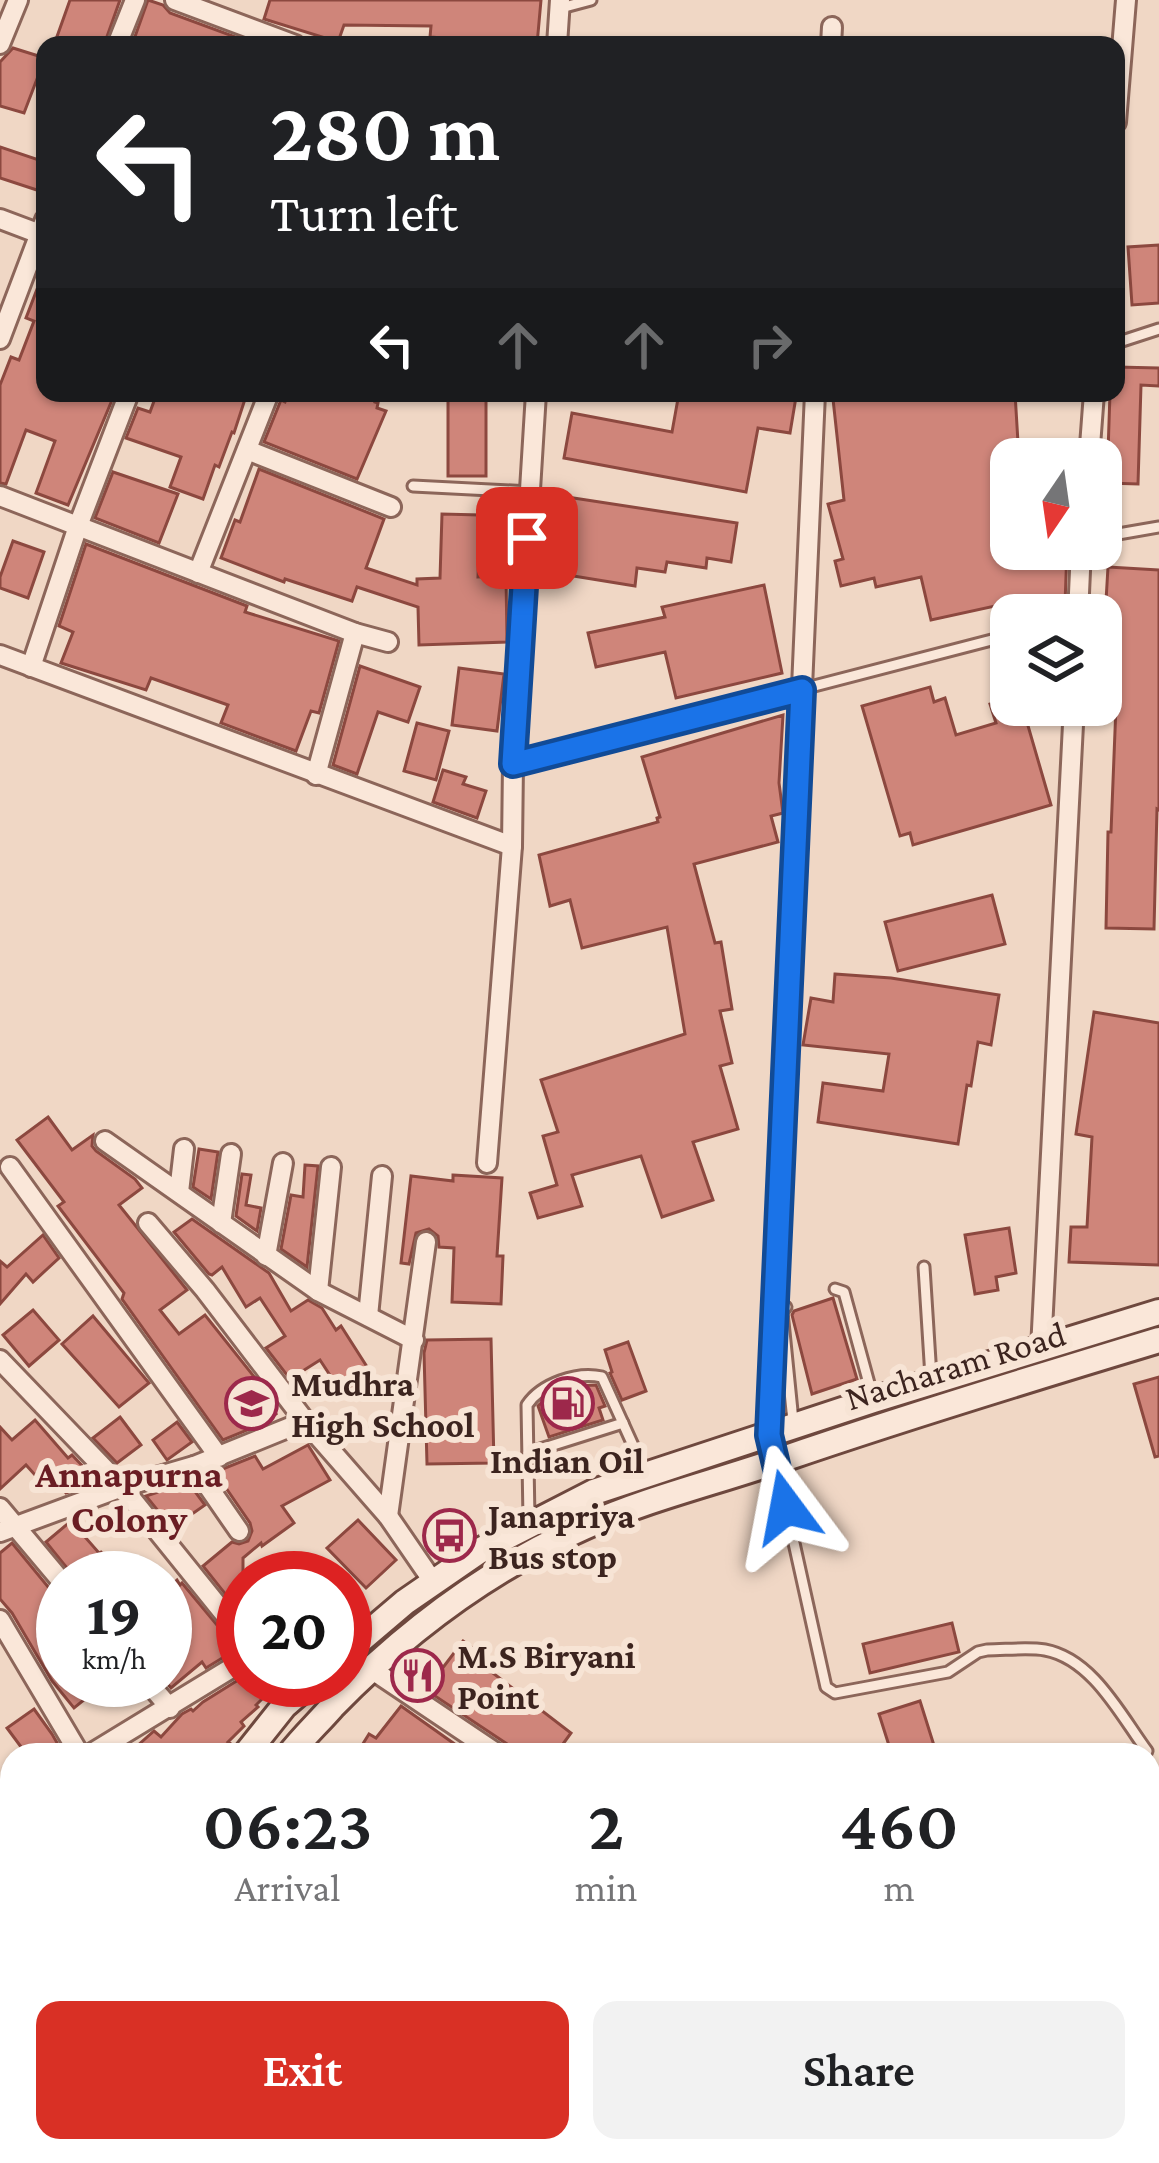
<!DOCTYPE html>
<style>
:root{--surface:#fff;--page:#f2f2f2;--text:#202124;--muted:#757577;--accent:#d93025}
body{margin:0;font-family:"Crimson Pro",serif;background:var(--page);color:var(--text);height:100vh;display:flex;flex-direction:column;font-size:45px;white-space:nowrap}
*{box-sizing:border-box;margin:0}
p{font-size:39px;color:var(--muted)}
.icon{flex:none;width:66px;height:66px;fill:none;stroke:currentColor;stroke-width:2;stroke-linecap:round;stroke-linejoin:round}
.map{position:relative;flex:1;overflow:hidden}
.drawer{position:absolute;left:0px;top:1743px;width:1161px;height:420px;display:flex;flex-direction:column;background:var(--surface);border-radius:36px 36px 0 0;box-shadow:0 3px 9px #0004}
.drawer>*{flex:none}
.hud{position:absolute;left:36px;top:36px;width:1089px;height:366px;border-radius:24px;box-shadow:0 3px 9px #0004;background:#202124;color:#fff;overflow:hidden}
.needle{width:78px;rotate:193deg}
.controls{position:absolute;left:990px;top:438px;display:grid;gap:24px}
.controls a{display:grid;place-items:center;width:132px;height:132px;border-radius:24px;background:var(--surface);box-shadow:0 3px 9px #0004;font-size:60px}
.speed{position:absolute;left:36px;top:1551px;display:flex;gap:24px;font-size:60px;font-weight:700;text-align:center}
.speed>*{display:grid;place-content:center;width:156px;height:156px;border-radius:50%;background:var(--surface);box-shadow:0 3px 9px #0004;line-height:1}
.speed small{font-size:30px;font-weight:400}
.speed .limit{border:18px solid #d22;background:#fff;color:#111}
.pin{position:absolute;display:grid;place-items:center;width:102px;height:102px;color:#fff;margin:-51px;border-radius:24px;box-shadow:0 6px 18px #0006}
.me{position:absolute;width:132px;margin:-66px;rotate:347deg;stroke-linejoin:round;filter:drop-shadow(0 0 9px #0008)}
.turn{display:flex;align-items:center;gap:42px;height:252px;padding:0 36px;font-size:54px}
.turn .icon{width:156px;height:156px;stroke-width:2.5}
.turn b{display:block;font-size:84px;line-height:102px}
.lanes{display:flex;align-items:center;height:114px;padding:0 36px;background:#0003;justify-content:center;gap:60px;direction:ltr}
.lanes .off{opacity:.35}
.eta{display:flex;justify-content:space-evenly;align-items:center;height:204px;text-align:center}
.eta b{font-size:72px;font-weight:600;line-height:84px}
.action{display:flex;gap:24px;margin-top:auto;padding:24px 36px}
.action a{flex:1;height:138px;border-radius:24px;background:var(--accent);color:#fff;font-size:48px;font-weight:600;line-height:138px;text-align:center}
.action a+a{background:var(--page);color:var(--text)}
.map>svg:first-child{display:block}
.building{fill:#cf857a;stroke:#8c483f;stroke-width:3}
.lines{fill:none;stroke-linecap:round;stroke-linejoin:round}
.lane-casing{stroke:#8c665a;stroke-width:15}
.street-casing{stroke:#8c665a;stroke-width:24}
.secondary-casing{stroke:#6e483e;stroke-width:30}
.lane{stroke:#fae7d9;stroke-width:9}
.street{stroke:#fae7d9;stroke-width:18}
.secondary{stroke:#fae7d9;stroke-width:24}
.route-casing{stroke:#114b97;stroke-width:30}
.route{stroke:#1a73e8;stroke-width:21}
.labels{text-anchor:middle;stroke-width:12;stroke-linejoin:round;paint-order:stroke}
.street-label{font-size:36px;fill:#3c241f;stroke:#f7e4d5}
.poi-label{font-size:36px;font-weight:bold;fill:#3c241f;stroke:#f7e4d5;text-anchor:start}
.neighbourhood-label{font-size:39px;font-weight:bold;fill:#6a1d23;stroke:#f7e4d5}
</style>
<div class="map">
<svg width="1159" height="2163" viewBox="0 0 1159 2163">
<rect width="100%" height="100%" fill="#f0d7c5"/>
<g class="building">
<polygon points="70,0 120,0 104,45 54,45"/>
<polygon points="148,0 163,5 170,13 257,45 132,45"/>
<polygon points="270,0 541,0 537,45 430,37 431,26 344,25 338,42 264,19"/>
<polygon points="13,48 45,58 24,113 0,106 0,62"/>
<polygon points="0,147 45,162 45,175 40,191 0,178"/>
<polygon points="1159,245 1159,303 1132,305 1128,247"/>
<polygon points="44,271 45,393 115,393 68,505 36,493 55,441 26,430 6,484 0,483 0,385 11,357 19,360 34,321 26,318"/>
<polygon points="1116,367 1159,368 1159,386 1141,385 1138,484 1107,483 1110,393 1116,393"/>
<polygon points="157,393 247,393 234,433 232,432 219,467 215,465 203,499 170,487 181,457 126,438 138,408 150,412"/>
<polygon points="289,393 378,393 375,402 378,403 377,408 386,411 357,479 264,442 281,400 285,402"/>
<rect x="448" y="393" width="38" height="83"/>
<polygon points="679,393 771,393 796,397 790,433 758,428 746,492 564,458 572,413 672,432"/>
<polygon points="838,393 1015,393 1019,459 1011,459 1011,549 1067,549 1065,604 1043,606 1041,596 931,620 921,577 876,587 874,578 841,586 835,561 843,559 828,504 844,500 833,399 839,399"/>
<polygon points="259,469 384,519 366,568 417,585 417,579 440,578 442,514 480,515 478,577 506,576 507,642 419,645 418,607 357,587 352,601 285,579 284,582 221,558 235,520 240,522"/>
<polygon points="113,472 178,494 159,543 95,518"/>
<polygon points="567,497 737,523 731,562 707,558 706,568 667,562 665,572 637,568 635,586 555,573"/>
<polygon points="13,541 44,552 28,598 0,588 0,577"/>
<polygon points="86,544 247,606 245,612 339,641 319,713 311,711 296,751 221,723 228,705 151,678 146,690 61,663 73,632 59,626"/>
<polygon points="1108,567 1159,570 1159,810 1157,809 1154,929 1106,928 1108,832 1111,832 1116,706 1101,705 1101,635 1104,635"/>
<polygon points="764,585 782,673 676,698 665,652 596,667 588,633 665,617 662,607"/>
<polygon points="360,666 420,687 408,722 378,712 357,774 333,765"/>
<polygon points="459,668 504,674 497,731 452,725"/>
<polygon points="930,687 934,702 945,698 956,735 996,723 990,704 1011,698 1011,705 1022,705 1051,805 913,845 910,833 900,836 862,706"/>
<polygon points="783,715 779,783 783,813 771,816 778,842 694,864 715,943 721,942 732,1009 720,1011 732,1063 720,1066 738,1129 693,1142 713,1200 662,1217 641,1156 572,1175 582,1206 538,1218 530,1193 557,1185 543,1136 558,1132 541,1080 685,1034 667,927 582,948 570,900 550,906 539,855 658,822 657,818 660,817 642,757"/>
<polygon points="417,723 449,731 436,780 404,771"/>
<polygon points="443,770 466,777 463,784 486,791 477,818 433,802"/>
<polygon points="992,895 1005,944 898,971 885,922"/>
<polygon points="835,974 891,978 999,995 991,1045 978,1042 971,1086 967,1085 958,1144 818,1122 823,1083 883,1091 889,1054 803,1045 811,998 833,1002"/>
<polygon points="1094,1012 1159,1023 1159,1265 1069,1262 1071,1227 1087,1227 1092,1137 1076,1134"/>
<polygon points="48,1117 72,1150 93,1135 92,1146 96,1151 135,1179 142,1188 119,1205 187,1290 160,1310 179,1334 205,1315 267,1393 263,1396 276,1414 262,1424 223,1440 122,1299 124,1293 58,1206 64,1202 17,1140"/>
<polygon points="199,1149 218,1152 211,1199 193,1187"/>
<polygon points="305,1165 318,1166 307,1267 281,1249 291,1195 303,1197"/>
<polygon points="242,1174 251,1175 246,1205 261,1208 257,1231 236,1216"/>
<polygon points="453,1175 502,1178 497,1256 503,1256 501,1304 452,1302 454,1248 439,1247 438,1236 429,1229 416,1233 409,1264 401,1263 411,1176 453,1181"/>
<polygon points="192,1219 269,1273 291,1311 308,1300 322,1308 336,1330 341,1326 371,1373 341,1392 320,1360 290,1379 266,1348 285,1336 260,1298 246,1307 222,1267 212,1275 209,1274 174,1232"/>
<polygon points="1009,1228 1016,1273 996,1277 998,1290 975,1294 965,1235"/>
<polygon points="43,1235 59,1258 33,1282 26,1274 0,1304 0,1261 7,1267"/>
<polygon points="833,1298 857,1379 812,1394 792,1315 794,1311"/>
<polygon points="33,1310 59,1340 29,1366 3,1335"/>
<polygon points="93,1316 149,1383 119,1407 62,1344"/>
<polygon points="491,1339 494,1463 427,1464 424,1353 427,1340"/>
<polygon points="628,1342 646,1391 622,1400 610,1373 612,1372 605,1350"/>
<polygon points="1159,1377 1159,1456 1155,1457 1134,1384"/>
<polygon points="596,1385 605,1406 599,1408 603,1420 549,1437 538,1406 540,1404 553,1394 574,1386"/>
<polygon points="120,1417 141,1445 117,1463 93,1438"/>
<polygon points="35,1420 68,1458 72,1455 94,1478 81,1488 66,1493 45,1466 35,1475 26,1465 0,1489 0,1427 12,1440"/>
<polygon points="177,1422 192,1442 167,1460 153,1440"/>
<polygon points="308,1445 330,1480 282,1506 294,1523 262,1546 261,1543 243,1558 243,1606 238,1610 203,1566 232,1542 239,1544 248,1541 252,1531 250,1523 215,1472 255,1456 263,1469"/>
<polygon points="188,1482 205,1505 172,1528 146,1496"/>
<polygon points="358,1520 396,1560 366,1588 327,1548"/>
<polygon points="71,1521 99,1553 101,1552 124,1578 75,1578 46,1542"/>
<polygon points="12,1543 63,1605 63,1619 47,1632 63,1652 63,1680 86,1680 95,1691 74,1708 52,1681 12,1613 0,1599 0,1553"/>
<polygon points="177,1580 180,1585 182,1583 237,1649 206,1668 202,1662 171,1688 165,1681 165,1650 179,1638 165,1621 165,1591"/>
<polygon points="952,1623 959,1652 870,1673 863,1644"/>
<polygon points="463,1641 490,1661 485,1667 571,1733 555,1755 526,1755 517,1748 514,1752 507,1744 426,1690"/>
<polygon points="243,1677 243,1680 281,1680 256,1705 258,1707 241,1722 244,1726 228,1742 231,1744 221,1755 127,1755 154,1731 161,1737 182,1714 191,1709 193,1711 203,1702"/>
<polygon points="920,1701 937,1755 892,1755 879,1714"/>
<polygon points="401,1706 456,1745 450,1755 356,1755 369,1734 376,1738"/>
<polygon points="34,1709 52,1734 64,1755 27,1755 7,1728"/>
</g>
<g class="lines">
<defs>
<g id="lane">
<polyline points="561,8 591,0"/>
<polyline points="1116,343 1159,329"/>
<polyline points="413,486 530,492"/>
<polyline points="1101,537 1159,527"/>
<polyline points="513,764 1011,635"/>
<polyline points="924,1267 931,1377"/>
<polyline points="835,1289 844,1292 873,1398"/>
<polyline points="786,1307 782,1312 793,1421"/>
<polyline points="528,1453 623,1423"/>
<path d="M776 1462 826 1687 835 1693 948 1672 978 1652 987 1650C1005 1650 1027 1647 1045 1650 1093 1659 1121 1716 1147 1751"/>
<path d="M529 1519 527 1405C541 1384 577 1371 602 1377L646 1474"/>
</g>
<g id="street">
<polyline points="175,0 295,45"/>
<polyline points="0,44 18,0"/>
<polyline points="117,45 135,0"/>
<polyline points="557,45 560,0"/>
<polyline points="831,45 832,27"/>
<polyline points="1116,122 1126,0"/>
<polyline points="0,219 40,234"/>
<polyline points="0,339 45,220"/>
<polyline points="247,450 391,507"/>
<polyline points="1089,459 1094,393"/>
<polyline points="0,496 355,633 388,642"/>
<polyline points="198,573 269,393"/>
<polyline points="1078,615 1081,549"/>
<polyline points="0,655 512,846"/>
<polyline points="31,667 78,526 129,393"/>
<polyline points="316,775 355,633"/>
<polyline points="105,1141 318,1291 414,1340"/>
<polyline points="487,1163 512,846 513,764 536,393"/>
<polyline points="10,1167 219,1457"/>
<polyline points="179,1192 184,1149"/>
<polyline points="148,1223 205,1290 305,1421 388,1516 434,1583"/>
<polyline points="221,1223 231,1154"/>
<polyline points="266,1256 283,1163"/>
<polyline points="318,1291 331,1167"/>
<polyline points="368,1316 382,1176"/>
<polyline points="1041,1349 1074,705"/>
<polyline points="0,1360 122,1487 243,1637"/>
<polyline points="776,1462 769,1435 815,393"/>
<polyline points="194,1466 239,1531"/>
<polyline points="0,1508 63,1583"/>
<polyline points="388,1516 426,1242"/>
<polyline points="0,1532 122,1487 194,1466 305,1421"/>
<polyline points="0,1620 80,1755"/>
<polyline points="371,1669 499,1755"/>
<polyline points="146,1680 170,1708"/>
<polyline points="89,1755 243,1661"/>
<polyline points="0,1816 12,1808"/>
<polyline points="0,1917 12,1904"/>
<polyline points="0,2023 12,2030"/>
<polyline points="223,2151 242,2163"/>
<polyline points="471,2151 476,2163"/>
<polyline points="661,2151 672,2163"/>
<polyline points="435,2163 442,2151"/>
<polyline points="784,2163 795,2151"/>
</g>
<g id="secondary">
<polyline points="345,1653 405,1602 479,1551 594,1492 873,1400 1159,1312"/>
<polyline points="245,1755 284,1706 314,1680"/>
<path d="M289 1755C302 1738 318 1723 332 1707 404 1633 489 1569 584 1527 648 1498 717 1482 783 1459 908 1416 1033 1378 1159 1340"/>
<polyline points="0,2133 12,2114"/>
<polyline points="19,2163 27,2151"/>
</g>
</defs>
<use href="#lane" class="lane-casing"/>
<use href="#street" class="street-casing"/>
<use href="#secondary" class="secondary-casing"/>
<use href="#lane" class="lane"/>
<use href="#street" class="street"/>
<use href="#secondary" class="secondary"/>
</g>
<g class="lines">
<defs>
<polyline id="route" points="527,538 513,764 802,690 769,1435 786,1507"/>
</defs>
<use href="#route" class="route-casing"/>
<use href="#route" class="route"/>
</g>
<defs>
<symbol id="school-ring" viewBox="-11 -11 22 22"><circle r="9.5" fill="#f7e4d5" stroke="#9d284b" stroke-width="1.5"/><path d="M0-5L7-2L0 1L-7-2ZM-4 1L0 2.5L4 1V4Q0 6-4 4Z" fill="#9d284b"/></symbol>
<symbol id="fuel-ring" viewBox="-11 -11 22 22"><circle r="9.5" fill="#f7e4d5" stroke="#9d284b" stroke-width="1.5"/><path d="M-5.5-6h7V0h2V4h1.3V-2.5L3-4.5l.8-.8L6-3V5H2.5V1h-1V6h-7ZM-4.2-4.7v3.2H.2V-4.7Z" fill="#9d284b"/></symbol>
<symbol id="bus-ring" viewBox="-11 -11 22 22"><circle r="9.5" fill="#f7e4d5" stroke="#9d284b" stroke-width="1.5"/><path d="M-5-6H5V4H4V6H2V4H-2V6H-4V4H-5ZM-3.5-4V0h7V-4ZM-3.5 1.2v1.5H-2V1.2ZM2 1.2v1.5H3.5V1.2Z" fill="#9d284b"/></symbol>
<symbol id="restaurant-ring" viewBox="-11 -11 22 22"><circle r="9.5" fill="#f7e4d5" stroke="#9d284b" stroke-width="1.5"/><path d="M-5-6h1v4h1v-4h1v4h1v-4h1v5L-1.5 .5V6h-2V.5L-5-1ZM5-6V6H3V1.5H1.5Q1.5-4 5-6Z" fill="#9d284b"/></symbol>
</defs>
<g fill-rule="evenodd">
<use href="#school-ring" x="222" y="1374" width="59" height="59"/>
<use href="#fuel-ring" x="538" y="1374" width="59" height="59"/>
<use href="#bus-ring" x="420" y="1506" width="59" height="59"/>
<use href="#restaurant-ring" x="388" y="1646" width="59" height="59"/>
</g>
<g class="labels">
<g class="street-label">
<text transform="translate(955 1365) rotate(-17)" y="13">Nacharam Road</text>
</g>
<g class="poi-label">
<text x="291" y="1396">Mudhra<tspan x="291" dy="41">High School</tspan></text>
<text x="567" y="1473" text-anchor="middle">Indian Oil</text>
<text x="488" y="1528">Janapriya<tspan x="488" dy="41">Bus stop</tspan></text>
<text x="457" y="1668">M.S Biryani<tspan x="457" dy="41">Point</tspan></text>
</g>
<g class="neighbourhood-label">
<text x="129" y="1487">Annapurna<tspan x="129" dy="45">Colony</tspan></text>
</g>
</g>
</svg>
<div class="controls">
<a><svg class="needle" viewBox="-14 -14 28 28"><path d="M0-13l5 13h-10z" fill="#e53935"/><path d="M0 13l5-13h-10z" fill="#757577"/></svg></a>
<a><svg class="icon" aria-label="layers" viewBox="0 0 24 24"><path d="M12 4l9 5-9 5-9-5zM3 14l9 5 9-5"/></svg></a>
</div>
<div class="speed"><div>19<small>km/h</small></div><div class="limit">20</div></div>
<div class="pin" style="left:527px;top:538px;background:#d93025"><svg class="icon" aria-label="arrive" viewBox="0 0 24 24"><path d="M6 21V4h12l-3 4 3 4H6"/></svg></div>
<svg class="me" style="left:786px;top:1507px" viewBox="-20 -20 40 40"><path d="M0-17L14 15 0 8-14 15z" fill="#1a73e8" stroke="#fff" stroke-width="4"/></svg>
<div class="hud">
<div class="turn"><svg class="icon" aria-label="left" viewBox="0 0 24 24"><path d="M17 20v-9H6M10 6l-5 5 5 5"/></svg><div><b>280 m</b>Turn left</div></div>
<div class="lanes"><svg class="icon" aria-label="left" viewBox="0 0 24 24"><path d="M17 20v-9H6M10 6l-5 5 5 5"/></svg><svg class="icon off" aria-label="ahead" viewBox="0 0 24 24"><path d="M12 20V5M6 11l6-6 6 6"/></svg><svg class="icon off" aria-label="ahead" viewBox="0 0 24 24"><path d="M12 20V5M6 11l6-6 6 6"/></svg><svg class="icon off" aria-label="right" viewBox="0 0 24 24"><path d="M7 20v-9h11M14 6l5 5-5 5"/></svg></div>
</div>
<section class="drawer">
<div class="eta">
<div><b>06:23</b><p>Arrival</p></div>
<div><b>2</b><p>min</p></div>
<div><b>460</b><p>m</p></div>
</div>
<div class="action"><a>Exit</a><a>Share</a></div>
</section>
</div>
